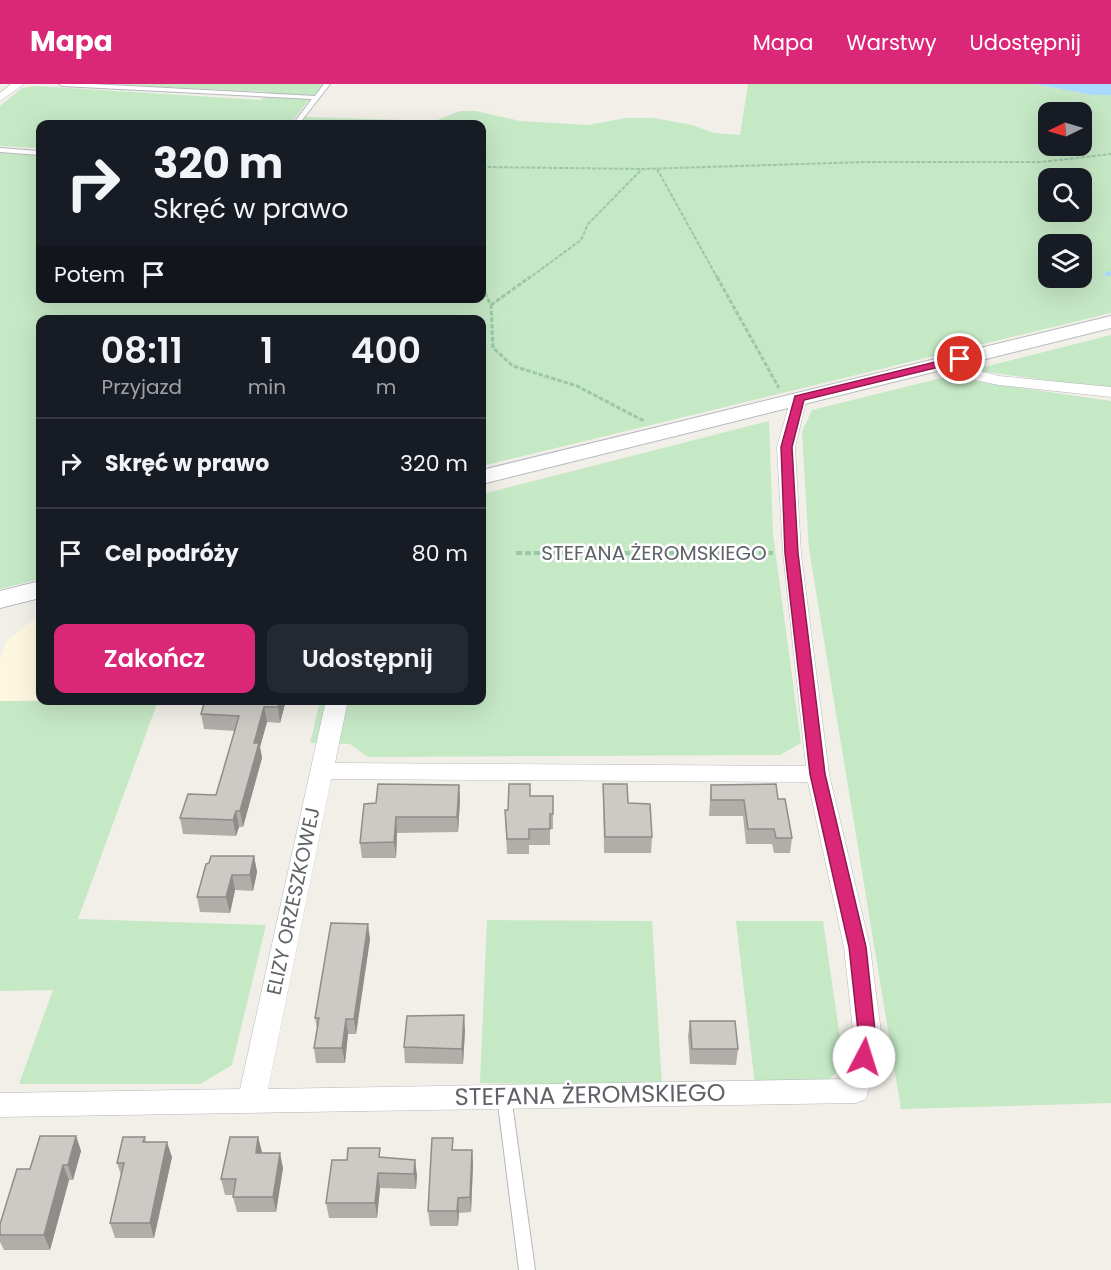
<!DOCTYPE html>
<html lang="pl">
<meta charset="utf-8">
<style>
:root{--surface:#171b24;--page:#242831;--text:#f1f3f6;--muted:#9ea1a6;--line:#363941;--accent:#db2777}
body{margin:0;font-family:Poppins,sans-serif;background:var(--page);color:var(--text);height:100vh;display:flex;flex-direction:column;font-size:22px;white-space:nowrap}
*{box-sizing:border-box;margin:0}
p{font-size:20px;color:var(--muted)}
.icon{flex:none;width:33px;height:33px;fill:none;stroke:currentColor;stroke-width:2;stroke-linecap:round;stroke-linejoin:round}
.map{position:relative;flex:1;overflow:hidden}
.drawer{position:absolute;left:36px;top:231px;width:450px;height:390px;display:flex;flex-direction:column;background:var(--surface);border-radius:12px;box-shadow:0 6px 24px #0002}
.drawer>*{flex:none}
.banner{position:absolute;left:36px;top:36px;width:450px;height:183px;border-radius:12px;box-shadow:0 6px 24px #0002;background:#171b24;color:var(--text);overflow:hidden}
.needle{width:39px;rotate:265deg}
.controls{position:absolute;left:1038px;top:18px;display:grid;gap:12px}
.controls a{display:grid;place-items:center;width:54px;height:54px;border-radius:12px;background:var(--surface);box-shadow:0 6px 24px #0002;font-size:30px}
.pin{position:absolute;display:grid;place-items:center;width:51px;height:51px;color:#fff;margin:-26px;border:3px solid #fff;border-radius:50%;box-shadow:0 2px 6px #0007}
.me{position:absolute;width:66px;margin:-33px;rotate:5deg;stroke-linejoin:round;filter:drop-shadow(0 0 4px #0008)}
.turn{display:flex;align-items:center;gap:21px;height:126px;padding:0 18px;font-size:27px}
.turn .icon{width:78px;height:78px;stroke-width:2.5}
.turn b{display:block;font-size:42px;line-height:51px}
.then{display:flex;align-items:center;height:57px;padding:0 18px;background:#0003;gap:12px;font-size:22px}
.eta{display:flex;justify-content:space-evenly;align-items:center;height:102px;text-align:center}
.eta b{font-size:36px;font-weight:600;line-height:42px}
.cta{display:flex;gap:12px;margin-top:auto;padding:12px 18px}
.cta a{flex:1;height:69px;border-radius:12px;background:var(--accent);color:#fff;font-size:24px;font-weight:600;line-height:69px;text-align:center}
.cta a+a{background:var(--page);color:var(--text)}
ul{padding:0;list-style:none}
li{display:flex;align-items:center;gap:18px;height:90px;padding:0 18px;border-top:2px solid var(--line)}
li div{flex:1}
li b{display:block;font-size:22px}
li em{font-style:normal}
header{display:flex;align-items:center;gap:36px;box-sizing:border-box;height:84px;padding:0 30px;background:var(--accent);color:#fff}
header strong{font-size:28px}
nav{display:flex;gap:33px;margin-inline-start:auto;font-size:21px}
.map>svg:first-child{display:block}
.commercial{fill:#fef7e0}
.green{fill:#c5e8c5;fill-rule:evenodd}
.water{fill:#aadaff}
.lines{fill:none;stroke-linecap:round;stroke-linejoin:round}
.stream{stroke:#aadaff;stroke-width:4}
.lane-casing{stroke:#b5b8bc;stroke-width:2}
.street-casing{stroke:#b5b8bc;stroke-width:1}
.secondary-casing{stroke:#b6babf;stroke-width:2}
.path-far2{stroke:#9cc7a9;stroke-width:2;stroke-dasharray:4 1.5;stroke-linecap:butt}
.path-far1{stroke:#9cc7a9;stroke-width:3;stroke-dasharray:4.5 2;stroke-linecap:butt}
.path{stroke:#9cc7a9;stroke-width:4;stroke-dasharray:6 3;stroke-linecap:butt}
.lane{fill:#fff;fill-rule:evenodd}
.street{fill:#fff;fill-rule:evenodd}
.secondary{fill:#fff;fill-rule:evenodd}
.wall{fill:#afaea9}
.shaded-wall{fill:#8f8d8a}
.building{fill:#cccac5;stroke:#8f8d8a;stroke-width:1.5}
.route{fill:#db2777;stroke:#8e194d;stroke-width:1.5}
.labels{text-anchor:middle;stroke-width:5;stroke-linejoin:round;paint-order:stroke}
.street-label{font-size:20px;fill:#5f6368;stroke:#fff}
.near-street-label{font-size:24px;fill:#5f6368;stroke:#fff}
</style>
<header>
<strong>Mapa</strong>
<nav><a>Mapa</a><a>Warstwy</a><a>Udostępnij</a></nav>
</header>
<div class="map">
<svg width="1111" height="1186" viewBox="0 0 1111 1186">
<rect width="100%" height="100%" fill="#f1efe8"/>
<polygon class="commercial" points="40,529 40,616 0,617 0,575 6,558"/>
<g class="green">
<polygon points="107,0 323,0 313,13 266,11 268,8"/>
<path d="M748 0H1034L1093 11H1111V229L482 382V236H40V495L0 505V69L40 71V214H482V40H299L306 33 435 37 460 27H476L520 37 588 41 626 34H653L692 41 714 49 740 51ZM1048 28H1082V62H1048ZM1048 94H1082V128H1048ZM1048 160H1082V194H1048Z"/>
<polygon points="36,2 261,16 264,13 310,15 290,40 40,40 40,64 0,62 0,22 22,4"/>
<polygon points="1111,251 1111,305 972,286"/>
<polygon points="946,293 1111,317 1111,1019 901,1025 809,465 802,348 812,326"/>
<polygon points="769,337 773,450 801,659 780,671 368,673 350,660 310,659 320,617 482,616 482,410"/>
<polygon points="0,617 158,617 78,835 266,841 232,981 200,1000 19,1000 53,906 0,907"/>
<polygon points="487,836 652,837 662,1002 480,999"/>
<polygon points="736,837 823,837 844,981 823,1001 755,1001"/>
</g>
<polygon class="water" points="1034,0 1111,0 1111,11 1093,11"/>
<g class="lines">
<polyline class="stream" points="1107,190 1111,189"/>
<defs>
<g id="lane">
<polygon points="59,0 92,0 315,12 324,0 330,0 299,40 293,40 312,15 62,2"/>
<polygon points="0,64 40,67 40,71 0,68"/>
<polygon points="504,1006 509,1008 511,1012 535,1186 519,1186 497,1012 499,1008"/>
</g>
<g id="street">
<polygon points="11,0 24,0 0,17 0,9"/>
<polygon points="937,275 999,292 1111,303 1111,313 999,301 950,291 931,283 929,280"/>
<path d="M799 309 807 314 795 363 801 469 829 690 870 863 882 956 866 1015 856 1019 0 1033V1009L240 1005 326 616H348L335 679 806 682 783 469 777 363 791 314ZM331 695 808 698 844 863 854 956 845 995 268 1005Z"/>
</g>
<g id="secondary">
<polygon points="1111,232 1111,244 482,400 482,386"/>
<polygon points="40,497 40,514 0,524 0,507"/>
</g>
</defs>
<use href="#lane" class="lane-casing"/>
<use href="#street" class="street-casing"/>
<use href="#secondary" class="secondary-casing"/>
<g class="path-far2">
<polyline points="482,83 641,85"/>
<polyline points="657,85 718,195"/>
<polyline points="528,195 581,156 588,140 642,85 865,78 1041,78 1111,70"/>
</g>
<g class="path-far1">
<polyline points="717,193 779,304"/>
<polyline points="482,203 491,221 493,264 513,282 577,302 644,337"/>
<polyline points="491,221 530,193"/>
</g>
<polyline class="path" points="516,469 773,469"/>
<use href="#lane" class="lane"/>
<use href="#street" class="street"/>
<use href="#secondary" class="secondary"/>
</g>
<g class="wall">
<polygon points="286,616 280,639 267,638 260,663 262,674 243,743 239,743 236,752 183,750 180,734 216,711 235,647 204,645 201,630"/>
<polygon points="603,700 628,719 652,753 651,769 604,769"/>
<polygon points="459,701 460,716 458,748 397,749 396,774 362,774 360,759 376,719"/>
<polygon points="711,701 778,715 792,754 790,769 774,769 772,760 746,760 743,732 709,732"/>
<polygon points="530,712 553,712 553,745 550,745 550,761 529,761 529,770 507,770 505,726 508,726"/>
<polygon points="254,772 257,788 253,807 235,806 230,829 200,828 197,813 209,779"/>
<polygon points="370,855 356,950 348,950 345,979 316,979 314,964 317,945 315,934"/>
<polygon points="690,937 738,965 736,981 690,980 688,952"/>
<polygon points="465,946 463,980 405,979 404,963"/>
<polygon points="76,1052 81,1067 73,1096 69,1096 50,1166 4,1166 0,1158 0,1140 30,1085"/>
<polygon points="145,1053 146,1058 172,1073 154,1154 115,1154 110,1139 121,1091 117,1079"/>
<polygon points="258,1053 262,1069 283,1084 276,1128 237,1128 233,1113 234,1111 225,1111 221,1095"/>
<polygon points="454,1066 472,1066 473,1081 471,1128 459,1129 458,1142 430,1142 428,1127"/>
<polygon points="381,1073 417,1091 416,1105 380,1104 377,1134 329,1134 326,1119 347,1076"/>
</g>
<g class="shaded-wall">
<polygon points="280,616 286,616 280,639 278,623"/>
<polygon points="264,623 267,638 260,663 262,674 243,743 240,727 254,659"/>
<polygon points="459,701 460,716 458,748 457,733"/>
<polygon points="236,727 239,743 236,752 233,736"/>
<polygon points="396,733 397,749 396,774 394,758"/>
<polygon points="254,772 257,788 253,807 250,791"/>
<polygon points="232,791 235,806 230,829 226,813"/>
<polygon points="368,840 370,855 356,950 354,935"/>
<polygon points="464,931 465,946 463,980 462,965"/>
<polygon points="346,935 348,950 345,979 342,964"/>
<polygon points="76,1052 81,1067 73,1096 68,1081"/>
<polygon points="258,1053 262,1068 259,1085 256,1069"/>
<polygon points="167,1058 172,1073 154,1154 150,1139"/>
<polygon points="472,1066 473,1081 471,1128 470,1113"/>
<polygon points="280,1069 283,1084 276,1128 273,1113"/>
<polygon points="415,1076 417,1091 416,1105 414,1090"/>
<polygon points="63,1081 69,1096 50,1166 44,1151"/>
<polygon points="378,1089 380,1104 377,1134 375,1119"/>
<polygon points="458,1114 459,1129 458,1142 457,1127"/>
</g>
<g class="building">
<polygon points="205,616 280,616 278,623 264,623 254,659 259,659 240,727 236,727 233,736 180,734 188,710 216,711 239,632 201,630"/>
<polygon points="378,700 459,701 457,733 396,733 394,758 360,759 364,720 376,719"/>
<polygon points="509,700 530,700 530,712 553,712 553,730 550,730 550,745 529,745 529,755 507,755 505,726 508,726"/>
<polygon points="603,700 627,700 628,719 650,720 652,753 605,753"/>
<polygon points="776,700 778,715 785,715 792,754 776,754 774,745 748,745 744,716 711,716 711,701"/>
<polygon points="211,772 254,772 250,791 232,791 226,813 197,813 206,780 209,779"/>
<polygon points="331,839 368,840 354,935 346,935 342,964 314,964 319,934 315,934"/>
<polygon points="464,931 462,965 404,963 407,932"/>
<polygon points="690,937 735,937 738,965 692,965"/>
<polygon points="40,1052 76,1052 68,1081 63,1081 44,1151 0,1151 0,1140 17,1085 30,1085"/>
<polygon points="123,1053 145,1053 143,1058 167,1058 150,1139 110,1139 124,1079 117,1079"/>
<polygon points="230,1053 258,1053 256,1069 280,1069 273,1113 233,1113 236,1095 221,1095"/>
<polygon points="432,1054 453,1054 452,1066 472,1066 470,1113 458,1114 457,1127 428,1127"/>
<polygon points="348,1064 380,1064 379,1073 415,1076 414,1090 378,1089 375,1119 326,1119 332,1076 347,1076"/>
</g>
<polygon class="route" points="960,272 964,272 964,277 804,316 792,363 798,469 825,690 866,863 876,956 870,978 864,981 857,978 855,973 859,956 849,863 810,690 785,469 781,363 795,312"/>
<g class="labels">
<g class="street-label">
<text x="654" y="476">STEFANA ŻEROMSKIEGO</text>
<text transform="translate(293 817) rotate(-78)" y="7">ELIZY ORZESZKOWEJ</text>
</g>
<g class="near-street-label">
<text transform="translate(590 1011) rotate(-1)" y="8">STEFANA ŻEROMSKIEGO</text>
</g>
</g>
</svg>
<div class="controls">
<a><svg class="needle" viewBox="-14 -14 28 28"><path d="M0-13l5 13h-10z" fill="#e53935"/><path d="M0 13l5-13h-10z" fill="#9ea1a6"/></svg></a>
<a><svg class="icon" aria-label="search" viewBox="0 0 24 24"><circle cx="10" cy="10" r="6"/><path d="M15 15l6 6"/></svg></a>
<a><svg class="icon" aria-label="layers" viewBox="0 0 24 24"><path d="M12 4l9 5-9 5-9-5zM3 14l9 5 9-5"/></svg></a>
</div>
<div class="pin" style="left:960px;top:275px;background:#d93025"><svg class="icon" aria-label="arrive" viewBox="0 0 24 24"><path d="M6 21V4h12l-3 4 3 4H6"/></svg></div>
<svg class="me" style="left:864px;top:973px" viewBox="-20 -20 40 40"><circle r="19" fill="#fff"/><path d="M0-13L10 11 0 6-10 11z" fill="#db2777"/></svg>
<div class="banner">
<div class="turn"><svg class="icon" aria-label="right" viewBox="0 0 24 24"><path d="M7 20v-9h11M14 6l5 5-5 5"/></svg><div><b>320 m</b>Skręć w prawo</div></div>
<div class="then">Potem<svg class="icon" aria-label="arrive" viewBox="0 0 24 24"><path d="M6 21V4h12l-3 4 3 4H6"/></svg></div>
</div>
<section class="drawer">
<div class="eta">
<div><b>08:11</b><p>Przyjazd</p></div>
<div><b>1</b><p>min</p></div>
<div><b>400</b><p>m</p></div>
</div>
<ul>
<li><svg class="icon" aria-label="right" viewBox="0 0 24 24"><path d="M7 20v-9h11M14 6l5 5-5 5"/></svg><div><b>Skręć w prawo</b></div><em>320 m</em></li>
<li><svg class="icon" aria-label="arrive" viewBox="0 0 24 24"><path d="M6 21V4h12l-3 4 3 4H6"/></svg><div><b>Cel podróży</b></div><em>80 m</em></li>
</ul>
<div class="cta"><a>Zakończ</a><a>Udostępnij</a></div>
</section>
</div>
